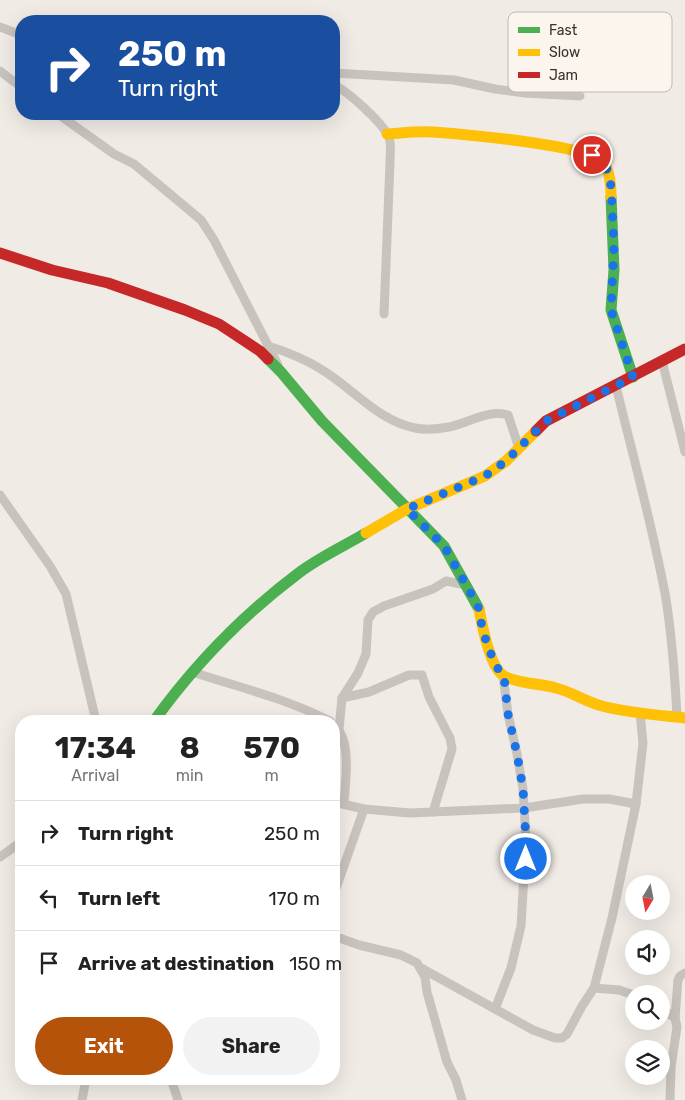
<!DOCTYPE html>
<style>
:root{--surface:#fff;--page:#f2f2f2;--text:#222;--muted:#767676;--line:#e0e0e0;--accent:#b45309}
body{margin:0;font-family:Rubik,sans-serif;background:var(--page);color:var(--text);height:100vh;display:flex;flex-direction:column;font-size:19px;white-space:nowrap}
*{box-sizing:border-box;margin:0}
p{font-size:16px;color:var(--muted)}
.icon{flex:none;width:28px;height:28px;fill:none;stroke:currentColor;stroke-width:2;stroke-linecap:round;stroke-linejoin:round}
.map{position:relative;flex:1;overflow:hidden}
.drawer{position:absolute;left:15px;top:715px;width:325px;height:370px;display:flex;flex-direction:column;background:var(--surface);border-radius:20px;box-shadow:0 5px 20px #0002}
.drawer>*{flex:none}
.guide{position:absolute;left:15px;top:15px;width:325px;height:105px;border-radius:20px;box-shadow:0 5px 20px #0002;background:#1a4fa0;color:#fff;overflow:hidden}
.needle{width:32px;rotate:190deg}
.fabs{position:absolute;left:625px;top:875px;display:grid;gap:10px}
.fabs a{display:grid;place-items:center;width:45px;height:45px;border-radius:50%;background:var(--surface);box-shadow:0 5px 20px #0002;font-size:25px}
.pin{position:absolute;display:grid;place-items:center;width:42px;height:42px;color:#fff;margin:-21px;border:2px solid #fff;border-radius:50%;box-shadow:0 1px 5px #0007}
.me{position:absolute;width:55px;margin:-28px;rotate:0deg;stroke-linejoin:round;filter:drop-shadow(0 0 4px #0008)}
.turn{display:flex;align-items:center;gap:18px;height:105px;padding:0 20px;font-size:22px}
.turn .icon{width:65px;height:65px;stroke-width:2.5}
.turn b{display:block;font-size:35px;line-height:42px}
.eta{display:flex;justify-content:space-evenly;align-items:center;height:85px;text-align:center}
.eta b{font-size:30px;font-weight:700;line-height:35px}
.action{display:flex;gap:10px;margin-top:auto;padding:10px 20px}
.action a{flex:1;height:58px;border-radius:30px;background:var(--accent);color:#fff;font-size:20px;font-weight:700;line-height:58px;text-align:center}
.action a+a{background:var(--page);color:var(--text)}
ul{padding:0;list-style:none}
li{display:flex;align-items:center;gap:15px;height:65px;padding:0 20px;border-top:1px solid var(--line)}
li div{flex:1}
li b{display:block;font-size:19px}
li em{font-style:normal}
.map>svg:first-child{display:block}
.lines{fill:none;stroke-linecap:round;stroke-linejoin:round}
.street{stroke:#c9c3be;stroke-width:9}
.fast{stroke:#4caf50;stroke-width:11}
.slow{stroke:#ffc107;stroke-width:11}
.jam{stroke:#c62828;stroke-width:11}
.route{stroke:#1a73e8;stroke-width:9;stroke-dasharray:0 16.2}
.key{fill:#fbf5ee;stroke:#c1bab4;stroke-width:1}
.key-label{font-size:14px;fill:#3b302b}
</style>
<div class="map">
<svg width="685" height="1100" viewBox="0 0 685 1100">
<rect width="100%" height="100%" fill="#f0ebe5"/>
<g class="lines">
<g class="street">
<polyline points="0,27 21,35"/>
<polyline points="0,71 21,87"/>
<polyline points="334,73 454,80 495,89 525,93 580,96"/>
<path d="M334 85C349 92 380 121 388 135 392 142 390 155 390 162L384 314"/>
<polyline points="58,114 114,154 134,164 201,220 214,240 278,365"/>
<path d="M268 346C288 352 307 360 324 371 354 390 379 421 415 428 425 430 438 429 449 427 468 423 489 409 508 415L519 448"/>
<polyline points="662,361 685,452"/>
<path d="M616 386C633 457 653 527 666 599 672 638 675 677 677 717"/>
<polyline points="0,495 50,566 66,594 96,721"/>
<path d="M192 672C239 687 287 699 330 721"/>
<polyline points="342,698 369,692 409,675 422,675 429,697 450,738 452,749 433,812"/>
<path d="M336 727C352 743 345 783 344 804"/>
<polyline points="339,729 342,698 358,673 366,654 368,620 373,612 384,606 433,589 446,581 466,585"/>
<polyline points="334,802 364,809 410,813 524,808 583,799 609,799 636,804"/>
<polyline points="0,857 21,842"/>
<polyline points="334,894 364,809"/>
<polyline points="334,936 359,945 401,955 417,963 425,977 427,992 447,1062 456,1080 462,1100"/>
<polyline points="421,968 533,1030 555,1038 562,1038 567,1034 582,1006 594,988 619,990 634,995"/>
<polyline points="594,988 612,918 636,804 643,743 640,713"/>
<polyline points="661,1008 675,1018 677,1027 671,1067 670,1100"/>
<polyline points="495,1009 511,968 521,926 526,840 523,789 517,754 508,714 503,676"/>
<polyline points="675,1018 678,980 680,976 685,973"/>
<polyline points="171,1079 178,1100"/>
<polyline points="82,1100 86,1079"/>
</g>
<g class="fast">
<polyline points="611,197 614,270 611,310 633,377"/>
<polyline points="268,359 281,372 322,421 444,546 479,609"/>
<path d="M154 721C195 664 244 614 300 572 320 557 344 546 366 533"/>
</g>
<g class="slow">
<path d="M387 134C402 133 418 131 433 132 460 134 592 145 604 163 610 172 611 187 611 197"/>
<polyline points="366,533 407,509 485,476 506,461 536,431"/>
<path d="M479 609C482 625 490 668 504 676 516 683 542 684 556 688 572 692 586 702 602 706 629 713 657 715 685 718"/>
</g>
<g class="jam">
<polyline points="0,253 52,270 108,283 185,310 219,324 260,351 268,359"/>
<polyline points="536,431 546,421 685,349"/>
</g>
</g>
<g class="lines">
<polyline class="route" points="526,859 526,840 523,789 517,754 508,714 504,676 495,665 483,632 478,606 444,546 407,509 485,476 506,461 546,421 633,377 611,310 614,246 611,186 606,166 599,159 592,155"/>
</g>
<rect x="508" y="12" width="164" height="80" rx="8" class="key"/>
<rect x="518" y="27" width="22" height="6" fill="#4caf50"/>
<rect x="518" y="49" width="22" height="7" fill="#ffc107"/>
<rect x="518" y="72" width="22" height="6" fill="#c62828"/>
<g class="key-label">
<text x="549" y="35">Fast</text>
<text x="549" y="57">Slow</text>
<text x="549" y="80">Jam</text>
</g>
</svg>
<div class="fabs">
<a><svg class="needle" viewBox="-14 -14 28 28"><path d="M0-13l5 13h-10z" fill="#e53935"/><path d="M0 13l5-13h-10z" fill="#767676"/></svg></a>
<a><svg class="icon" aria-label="sound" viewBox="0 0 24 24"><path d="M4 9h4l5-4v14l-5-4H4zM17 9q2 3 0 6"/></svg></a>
<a><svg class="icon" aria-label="search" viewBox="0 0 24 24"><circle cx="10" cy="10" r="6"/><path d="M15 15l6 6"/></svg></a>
<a><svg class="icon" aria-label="layers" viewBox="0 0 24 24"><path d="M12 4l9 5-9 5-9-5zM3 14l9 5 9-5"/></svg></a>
</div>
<div class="pin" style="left:592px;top:155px;background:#d93025"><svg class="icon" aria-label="arrive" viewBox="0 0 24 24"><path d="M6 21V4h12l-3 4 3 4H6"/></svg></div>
<svg class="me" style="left:526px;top:859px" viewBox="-20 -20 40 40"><circle r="17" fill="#1a73e8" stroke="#fff" stroke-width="3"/><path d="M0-11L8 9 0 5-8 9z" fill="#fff"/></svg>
<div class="guide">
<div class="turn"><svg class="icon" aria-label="right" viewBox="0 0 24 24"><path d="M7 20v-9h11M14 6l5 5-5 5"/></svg><div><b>250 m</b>Turn right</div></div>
</div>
<section class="drawer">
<div class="eta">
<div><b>17:34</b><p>Arrival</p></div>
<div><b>8</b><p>min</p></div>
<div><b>570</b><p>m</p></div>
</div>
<ul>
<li><svg class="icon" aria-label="right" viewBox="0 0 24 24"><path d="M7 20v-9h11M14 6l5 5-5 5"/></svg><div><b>Turn right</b></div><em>250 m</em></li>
<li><svg class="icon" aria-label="left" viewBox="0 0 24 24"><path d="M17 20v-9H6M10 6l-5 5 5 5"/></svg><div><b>Turn left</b></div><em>170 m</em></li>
<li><svg class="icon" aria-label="arrive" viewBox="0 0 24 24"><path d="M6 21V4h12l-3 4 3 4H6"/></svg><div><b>Arrive at destination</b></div><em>150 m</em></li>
</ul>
<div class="action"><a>Exit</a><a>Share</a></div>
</section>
</div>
